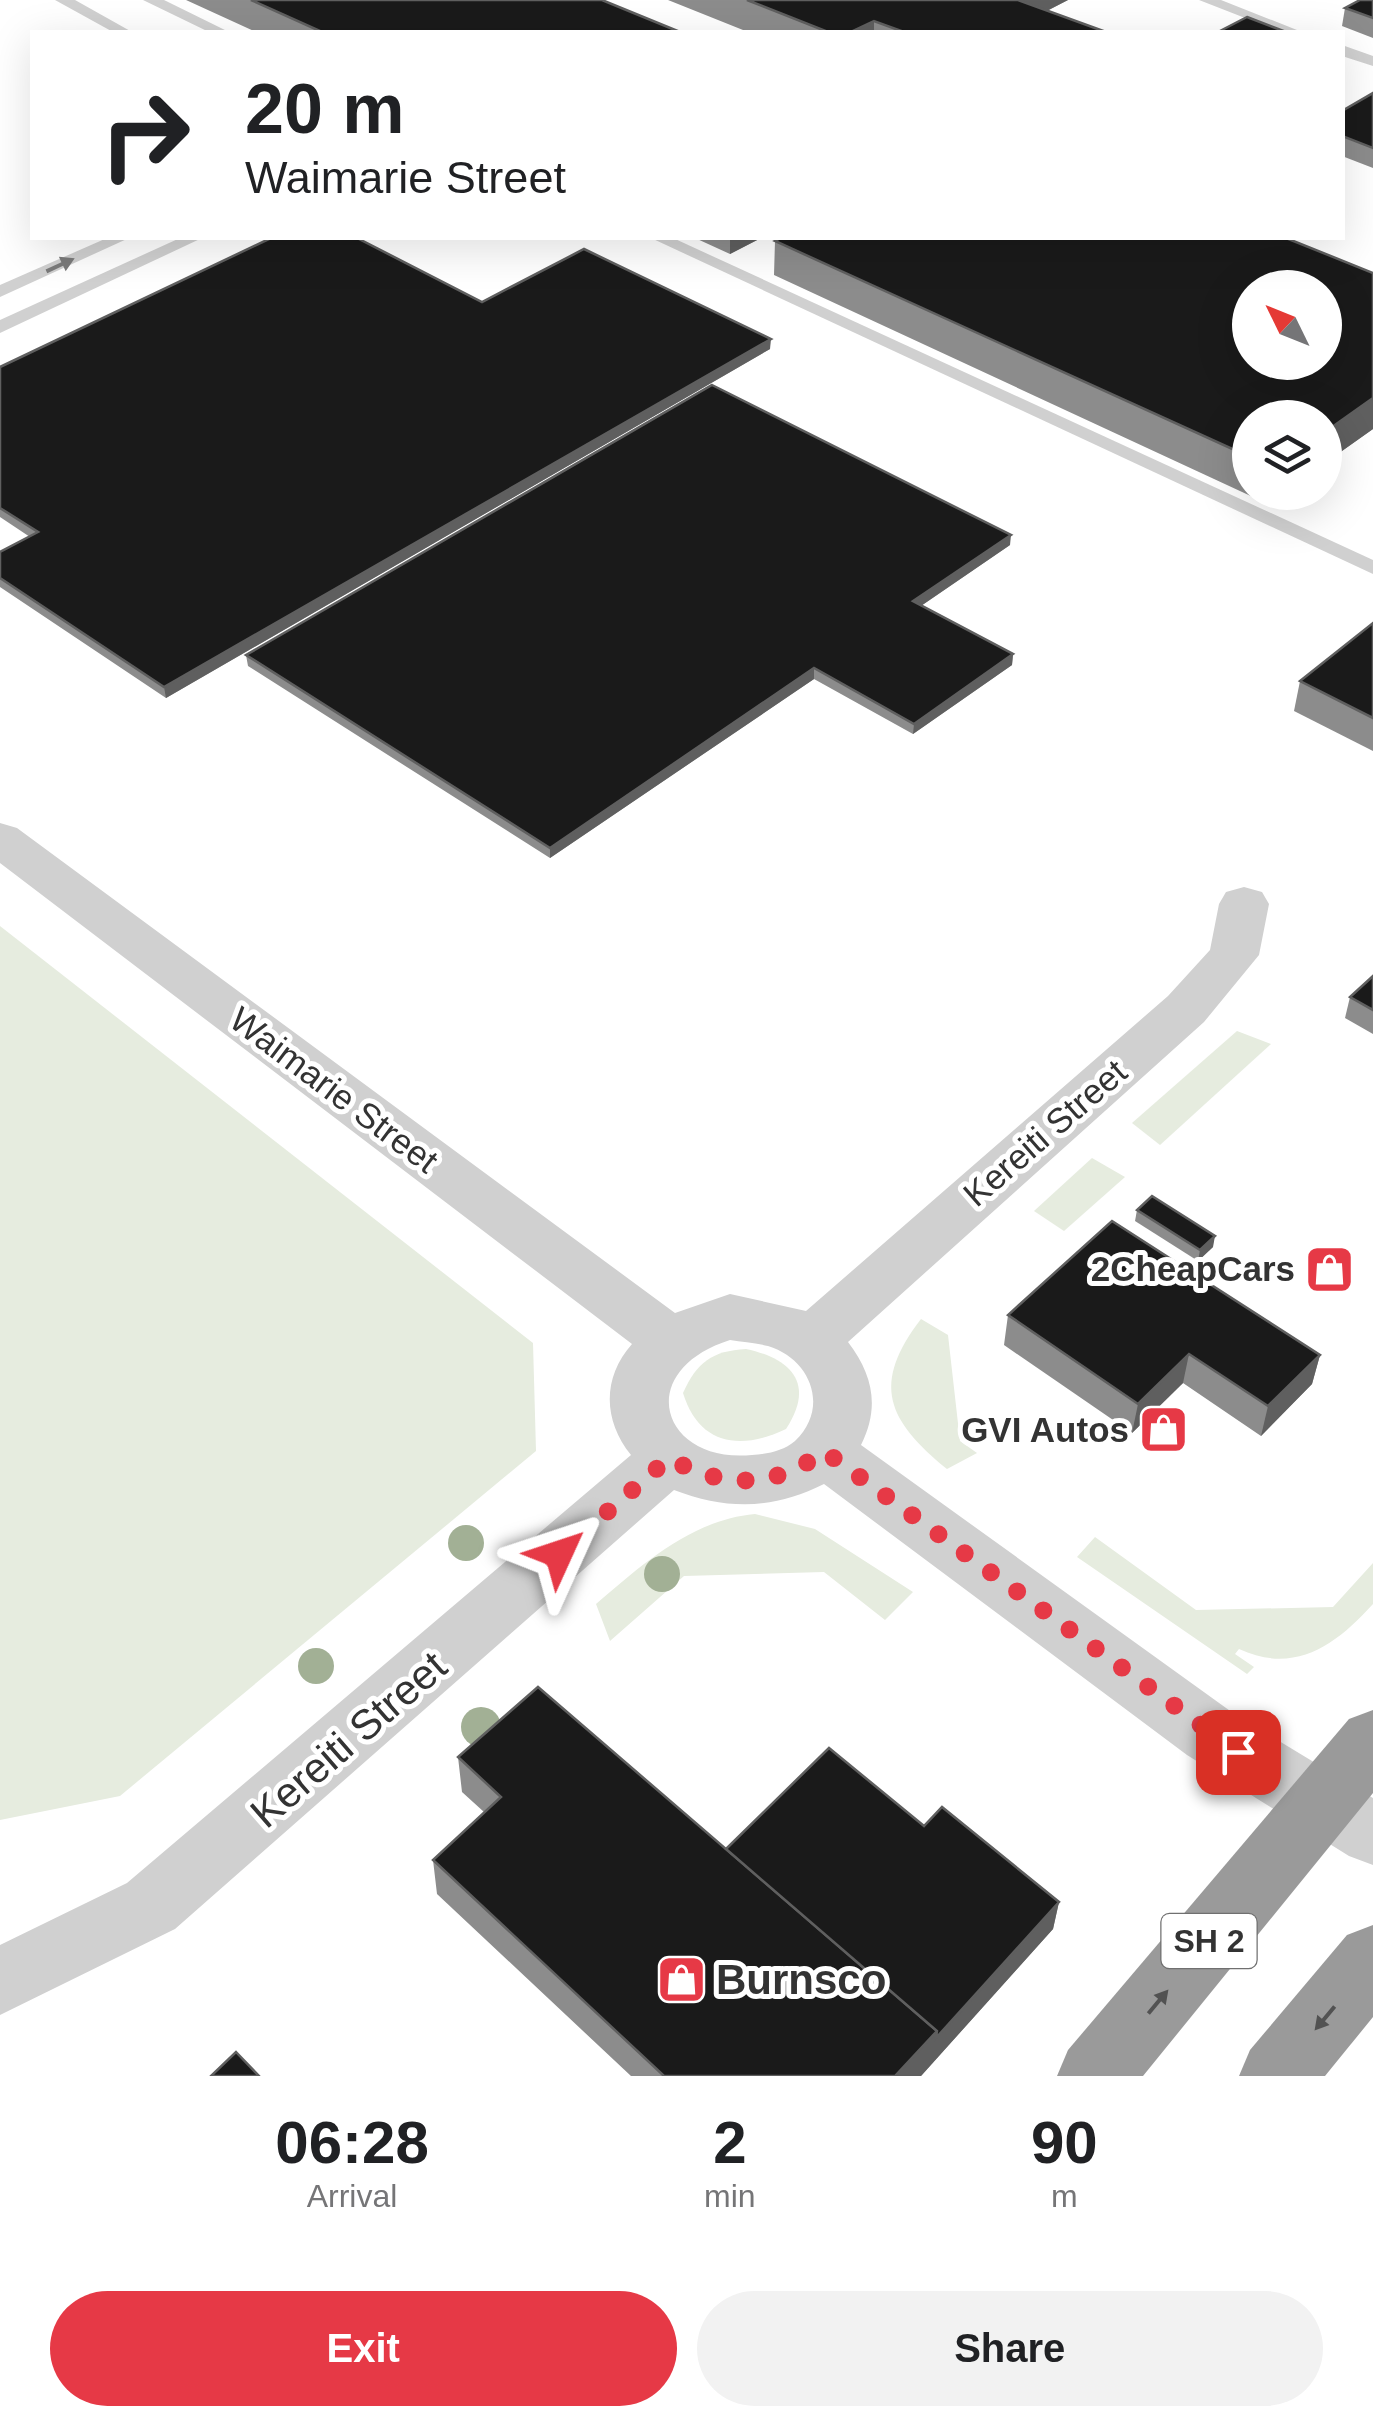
<!DOCTYPE html>
<style>
:root{--surface:#fff;--page:#f2f2f2;--text:#202124;--muted:#757577;--accent:#e63946}
body{margin:0;font-family:Helvetica,sans-serif;background:var(--page);color:var(--text);height:100vh;display:flex;flex-direction:column;font-size:38px;white-space:nowrap}
*{box-sizing:border-box;margin:0}
p{font-size:32px;color:var(--muted)}
.icon{flex:none;width:55px;height:55px;fill:none;stroke:currentColor;stroke-width:2;stroke-linecap:round;stroke-linejoin:round}
.map{position:relative;height:2076px;overflow:hidden}
.sheet{display:flex;flex-direction:column;background:var(--surface);flex:1}
.sheet>*{flex:none}
.guide{position:absolute;left:30px;top:30px;width:1315px;height:210px;border-radius:0px;box-shadow:0 10px 40px #0002;background:#fff;color:var(--text);overflow:hidden}
.needle{width:65px;rotate:313deg}
.controls{position:absolute;left:1232px;top:270px;display:grid;gap:20px}
.controls a{display:grid;place-items:center;width:110px;height:110px;border-radius:50%;background:var(--surface);box-shadow:0 10px 40px #0002;font-size:50px}
.pin{position:absolute;display:grid;place-items:center;width:85px;height:85px;color:#fff;margin:-42px;border-radius:20px;box-shadow:0 5px 15px #0006}
.me{position:absolute;width:110px;margin:-55px;rotate:48deg;stroke-linejoin:round;filter:drop-shadow(0 0 8px #0008)}
.turn{display:flex;align-items:center;gap:35px;height:210px;padding:0 50px;font-size:45px}
.turn .icon{width:130px;height:130px;stroke-width:2.5}
.turn b{display:block;font-size:70px;line-height:85px}
.eta{display:flex;justify-content:space-evenly;align-items:center;height:170px;text-align:center}
.eta b{font-size:60px;font-weight:800;line-height:70px}
.button{display:flex;gap:20px;margin-top:auto;padding:20px 50px}
.button a{flex:1;height:115px;border-radius:60px;background:var(--accent);color:#fff;font-size:40px;font-weight:800;line-height:115px;text-align:center}
.button a+a{background:var(--page);color:var(--text)}
.map>svg:first-child{display:block}
.green{fill:#e6ecdf}
.lines{fill:none;stroke-linecap:round;stroke-linejoin:round}
.lane{fill:#d0d0d0;fill-rule:evenodd}
.street{fill:#d0d0d0;fill-rule:evenodd}
.highway{fill:#9a9a9a;fill-rule:evenodd}
.tree{fill:#a2b095}
.wall{fill:#8c8c8c}
.shaded-wall{fill:#5f5f5f}
.building{fill:#1a1a1a;stroke:#5f5f5f;stroke-width:2.5;fill-rule:evenodd}
.oneway{fill:#7a7a7a}
.oneway2{fill:#525252}
.route{stroke:#e63946;stroke-width:18;stroke-dasharray:0 32.4}
.labels{text-anchor:middle;stroke-width:10;stroke-linejoin:round;paint-order:stroke}
.shield{fill:#fff;stroke:#707070;stroke-width:2.5}
.shield-label{font-size:32px;font-weight:bold;fill:#333}
.street-label{font-size:35px;fill:#333;stroke:#fff}
.poi-label{font-size:35px;font-weight:bold;fill:#333;stroke:#fff;text-anchor:end}
.near-street-label{font-size:42px;fill:#333;stroke:#fff}
.near-poi-label{font-size:42px;font-weight:bold;fill:#333;stroke:#fff;text-anchor:start}
</style>
<div class="map">
<svg width="1373" height="2076" viewBox="0 0 1373 2076">
<rect width="100%" height="100%" fill="#fff"/>
<g class="green">
<polygon points="0,926 533,1343 536,1451 120,1796 0,1820"/>
<polygon points="1237,1031 1271,1044 1160,1145 1132,1123"/>
<polygon points="1092,1158 1125,1177 1064,1231 1034,1211"/>
<path d="M921 1319 948 1335 960 1441 977 1453 947 1469C887 1420 871 1384 921 1319Z"/>
<path d="M746 1349C793 1359 815 1385 786 1429 740 1451 699 1445 683 1393 697 1362 712 1351 746 1349Z"/>
<path d="M755 1514 815 1529 913 1592 885 1620 824 1572 684 1576 610 1641 596 1604C643 1564 691 1520 755 1514Z"/>
<path d="M1095 1537 1196 1610 1333 1607 1373 1563V1604C1336 1645 1295 1675 1239 1649L1235 1654 1254 1667 1247 1674 1077 1557Z"/>
</g>
<g class="lines">
<g class="lane">
<polygon points="55,0 75,0 132,32 113,32"/>
<polygon points="143,0 164,0 229,32 209,32"/>
<polygon points="1199,0 1221,0 1302,32 1281,32"/>
<polygon points="1342,45 1373,56 1373,66 1342,56"/>
<polygon points="107,238 129,238 0,297 0,285"/>
<polygon points="180,238 202,238 0,333 0,320"/>
<polygon points="651,238 673,238 1373,560 1373,574"/>
</g>
<path class="street" d="M0 823 17 828 675 1313 730 1294 806 1311 1168 996 1210 950 1219 904 1226 892 1244 887 1262 892 1269 904 1259 955 1204 1022 848 1342C873 1375 880 1407 861 1445L1233 1713 1373 1798V1865L1349 1856 1187 1755 824 1484C772 1510 727 1510 674 1490L175 1929 0 2015V1945L127 1883 631 1455C603 1420 602 1378 632 1344L0 863ZM730 1340C742 1342 756 1343 768 1346 811 1359 830 1408 795 1441 783 1451 768 1454 752 1455 661 1464 632 1371 730 1340Z"/>
<g class="highway">
<polygon points="1373,1710 1373,1793 1143,2076 1057,2076 1068,2050 1349,1719"/>
<polygon points="1373,1925 1373,2017 1325,2076 1239,2076 1250,2050 1347,1935"/>
</g>
</g>
<g class="tree">
<circle cx="466" cy="1543" r="18"/>
<circle cx="662" cy="1574" r="18"/>
<circle cx="316" cy="1666" r="18"/>
<circle cx="481" cy="1727" r="20"/>
</g>
<g class="wall">
<polygon points="186,0 602,0 680,32 256,32"/>
<polygon points="668,0 1068,0 1047,11 1106,32 748,32"/>
<polygon points="1373,0 1373,38 1342,26 1345,8"/>
<polygon points="1373,93 1373,168 1342,156 1342,111"/>
<polygon points="695,238 761,238 730,254"/>
<polygon points="775,241 1373,273 1373,429 1325,463 1250,418 1250,492 1284,492 1268,504 774,275"/>
<polygon points="482,302 770,349 166,698 0,587 0,552 30,537 0,517 0,367"/>
<polygon points="1010,545 921,606 1013,654 1012,665 913,734 814,679 550,858 248,666 246,655"/>
<polygon points="1373,623 1373,751 1294,711 1300,681"/>
<polygon points="1373,976 1373,1034 1345,1018 1350,997"/>
<polygon points="1137,1210 1213,1247 1198,1261 1135,1221"/>
<polygon points="1008,1315 1320,1355 1312,1384 1261,1436 1183,1383 1132,1433 1004,1345"/>
<polygon points="458,1757 726,1849 924,1826 1059,1902 1053,1929 921,2076 631,2076 437,1894 433,1860 484,1812 462,1792"/>
</g>
<g class="shaded-wall">
<polygon points="1011,0 1068,0 1009,30"/>
<polygon points="874,21 874,32 851,32"/>
<polygon points="730,238 761,238 730,254"/>
<polygon points="771,339 770,349 166,698 164,687"/>
<polygon points="1373,398 1373,429 1325,463 1325,432"/>
<polygon points="1270,492 1284,492 1268,504"/>
<polygon points="1011,535 1010,545 912,612 913,601"/>
<polygon points="1013,654 1012,665 913,734 914,724"/>
<polygon points="814,668 814,679 550,858 550,848"/>
<polygon points="1215,1236 1213,1247 1198,1261 1200,1250"/>
<polygon points="1189,1354 1183,1383 1132,1433 1138,1404"/>
<polygon points="1320,1355 1312,1384 1261,1436 1268,1406"/>
<polygon points="1059,1902 1053,1929 921,2076 895,2076"/>
</g>
<g class="building">
<polygon points="251,0 602,0 680,32 322,32"/>
<polygon points="747,0 1018,0 1106,32 904,32 874,21 851,32 828,32"/>
<polygon points="1360,0 1373,0 1373,18 1345,8"/>
<polygon points="1247,17 1286,32 1218,32"/>
<polygon points="1373,93 1373,148 1342,136 1342,111"/>
<polygon points="271,238 357,238 482,302 584,249 771,339 164,687 0,578 0,552 38,532 0,508 0,367"/>
<path d="M781 238H1286L1373 273V398L1325 432V418H1250V457L775 241ZM1250 288H1325V362H1250Z"/>
<polygon points="712,385 1011,535 913,601 1013,654 914,724 814,668 550,848 246,655"/>
<polygon points="1373,623 1373,718 1300,681"/>
<polygon points="1373,976 1373,1010 1350,997"/>
<polygon points="1152,1196 1215,1236 1200,1250 1137,1210"/>
<polygon points="1112,1221 1320,1355 1268,1406 1189,1354 1138,1404 1008,1315"/>
<polygon points="538,1687 937,2031 895,2076 664,2076 433,1860 501,1797 458,1757"/>
<polygon points="829,1748 924,1826 942,1807 1059,1902 936,2038 937,2031 726,1849"/>
<polygon points="236,2052 259,2076 211,2076"/>
</g>
<defs><path id="oneway-solid" d="M-6-.8H1V-3.2L6.5 0L1 3.2V.8H-6Z" transform="scale(2.5)"/></defs>
<use class="oneway" href="#oneway-solid" transform="translate(60 265) rotate(-25)"/>
<g class="oneway2">
<use href="#oneway-solid" transform="translate(1158 2002) rotate(-50)"/>
<use href="#oneway-solid" transform="translate(1325 2018) rotate(130)"/>
</g>
<g class="lines">
<path class="route" d="M559 1554 669 1458C722 1489 775 1489 824 1451L1238 1752"/>
</g>
<defs>
<symbol id="shop-square" viewBox="-11 -11 22 22"><rect x="-9" y="-9" width="18" height="18" rx="4" fill="#e63946" stroke="#fff"/><path d="M-5-2.5h2.3a2.7 3.5 0 0 1 5.4 0H5L5.5 6h-11ZM-1.5-2.5h3a1.5 2.3 0 0 0-3 0Z" fill="#fff"/></symbol>
</defs>
<g fill-rule="evenodd">
<use href="#shop-square" x="1302" y="1242" width="55" height="55"/>
<use href="#shop-square" x="1136" y="1402" width="55" height="55"/>
<use href="#shop-square" x="654" y="1952" width="55" height="55"/>
</g>
<g class="labels">
<rect class="shield" x="1161.5" y="1914" width="95" height="54" rx="8"/>
<g class="shield-label">
<text x="1209" y="1952">SH 2</text>
</g>
<g class="street-label">
<text transform="translate(334 1090) rotate(37)" y="12">Waimarie Street</text>
<text transform="translate(1045 1133) rotate(-41)" y="12">Kereiti Street</text>
</g>
<g class="poi-label">
<text x="1295" y="1281">2CheapCars</text>
<text x="1129" y="1442">GVI Autos</text>
</g>
<g class="near-street-label">
<text transform="translate(348 1739) rotate(-41)" y="15">Kereiti Street</text>
</g>
<g class="near-poi-label">
<text x="716" y="1994">Burnsco</text>
</g>
</g>
</svg>
<div class="controls">
<a><svg class="needle" viewBox="-14 -14 28 28"><path d="M0-13l5 13h-10z" fill="#e53935"/><path d="M0 13l5-13h-10z" fill="#757577"/></svg></a>
<a><svg class="icon" aria-label="layers" viewBox="0 0 24 24"><path d="M12 4l9 5-9 5-9-5zM3 14l9 5 9-5"/></svg></a>
</div>
<div class="pin" style="left:1238px;top:1752px;background:#d93025"><svg class="icon" aria-label="arrive" viewBox="0 0 24 24"><path d="M6 21V4h12l-3 4 3 4H6"/></svg></div>
<svg class="me" style="left:559px;top:1554px" viewBox="-20 -20 40 40"><path d="M0-17L14 15 0 8-14 15z" fill="#e63946" stroke="#fff" stroke-width="4"/></svg>
<div class="guide">
<div class="turn"><svg class="icon" aria-label="right" viewBox="0 0 24 24"><path d="M7 20v-9h11M14 6l5 5-5 5"/></svg><div><b>20 m</b>Waimarie Street</div></div>
</div>
</div>
<section class="sheet">
<div class="eta">
<div><b>06:28</b><p>Arrival</p></div>
<div><b>2</b><p>min</p></div>
<div><b>90</b><p>m</p></div>
</div>
<div class="button"><a>Exit</a><a>Share</a></div>
</section>
